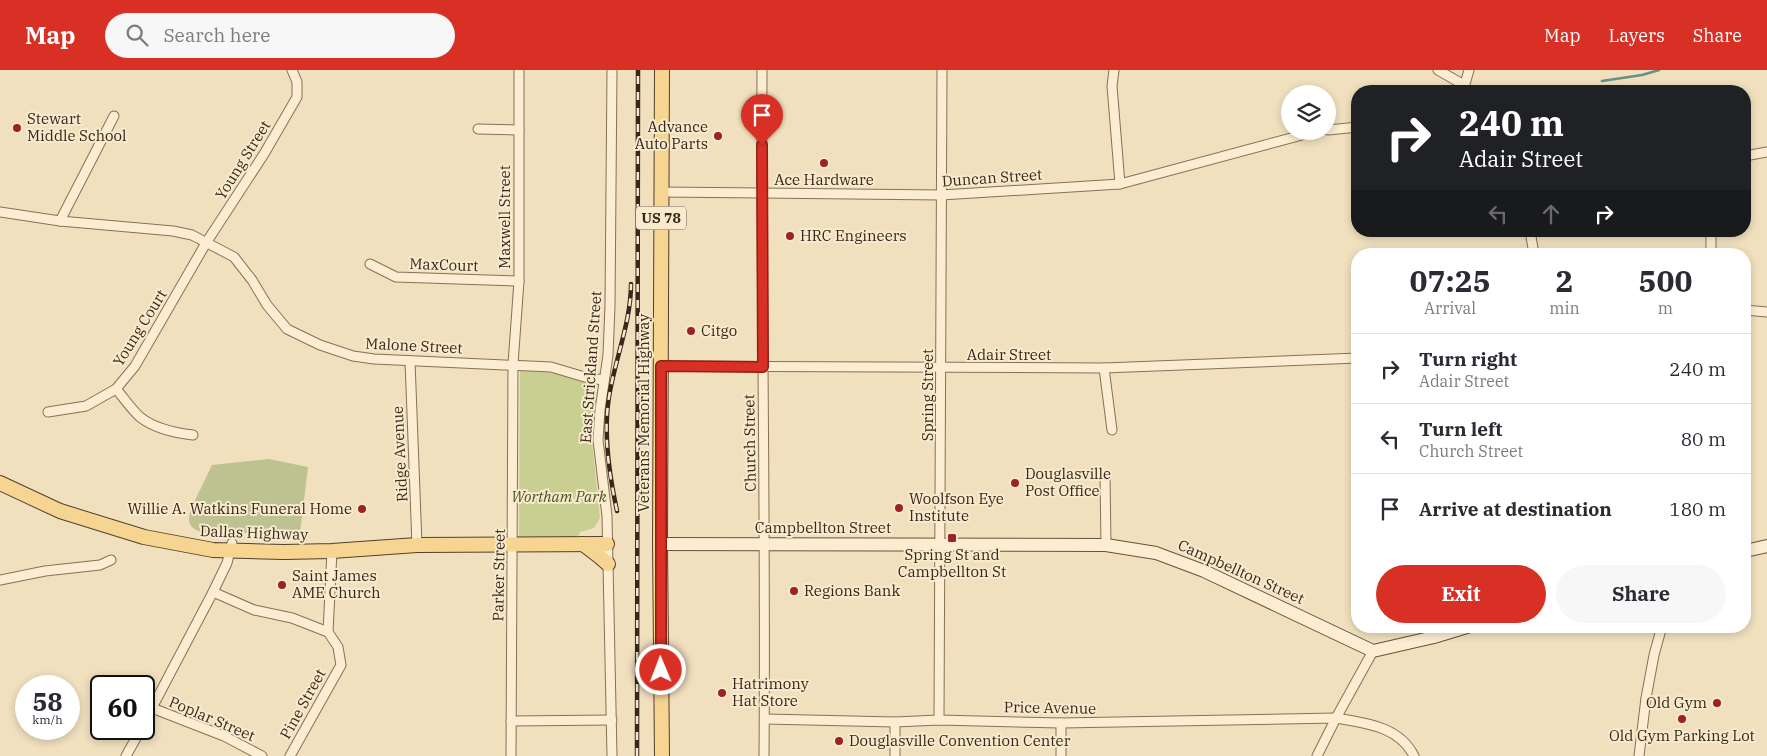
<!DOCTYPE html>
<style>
:root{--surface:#fff;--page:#f7f7f7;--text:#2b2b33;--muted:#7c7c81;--line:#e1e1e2;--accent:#d93025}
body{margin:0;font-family:"IBM Plex Serif",serif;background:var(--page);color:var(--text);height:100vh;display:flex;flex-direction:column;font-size:19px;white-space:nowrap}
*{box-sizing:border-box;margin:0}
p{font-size:16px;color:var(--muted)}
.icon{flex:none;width:28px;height:28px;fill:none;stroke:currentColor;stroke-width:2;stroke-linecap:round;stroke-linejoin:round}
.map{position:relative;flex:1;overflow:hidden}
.drawer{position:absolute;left:1351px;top:178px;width:400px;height:385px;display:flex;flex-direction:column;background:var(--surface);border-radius:20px;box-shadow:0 2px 8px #0003}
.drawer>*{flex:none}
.hud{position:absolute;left:1351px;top:15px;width:400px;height:152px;border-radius:20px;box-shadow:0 2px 8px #0003;background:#202124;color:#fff;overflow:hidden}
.buttons{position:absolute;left:1281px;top:15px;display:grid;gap:10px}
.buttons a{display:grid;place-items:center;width:55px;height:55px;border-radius:50%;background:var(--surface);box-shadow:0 2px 8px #0003;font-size:25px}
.speed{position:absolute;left:15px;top:605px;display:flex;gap:10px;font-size:25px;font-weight:700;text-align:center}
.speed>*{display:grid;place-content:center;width:65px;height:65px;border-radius:50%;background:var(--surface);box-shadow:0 2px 8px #0003;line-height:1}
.speed small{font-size:12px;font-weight:400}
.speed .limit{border:2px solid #111;border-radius:8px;background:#fff;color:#111}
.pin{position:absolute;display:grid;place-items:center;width:42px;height:42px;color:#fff;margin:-51px -21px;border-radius:50% 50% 50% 0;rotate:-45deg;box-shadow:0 0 5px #0007}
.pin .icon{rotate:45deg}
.me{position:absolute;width:55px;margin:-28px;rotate:359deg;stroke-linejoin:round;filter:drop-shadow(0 0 4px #0008)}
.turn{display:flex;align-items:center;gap:18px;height:105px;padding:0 25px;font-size:22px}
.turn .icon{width:65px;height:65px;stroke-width:2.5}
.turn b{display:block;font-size:35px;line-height:42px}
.lanes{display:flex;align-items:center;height:48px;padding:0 25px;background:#0003;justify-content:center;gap:25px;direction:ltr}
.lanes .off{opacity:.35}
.eta{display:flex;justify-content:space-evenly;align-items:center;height:85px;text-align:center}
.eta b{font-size:30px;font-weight:800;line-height:35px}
.cta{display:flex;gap:10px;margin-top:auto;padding:10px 25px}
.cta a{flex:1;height:58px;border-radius:30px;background:var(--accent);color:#fff;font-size:20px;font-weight:800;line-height:58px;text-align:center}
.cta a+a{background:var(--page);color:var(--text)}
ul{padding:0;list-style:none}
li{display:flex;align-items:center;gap:15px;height:70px;padding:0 25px;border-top:1px solid var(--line)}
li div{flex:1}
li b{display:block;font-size:19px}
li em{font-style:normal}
header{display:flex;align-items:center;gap:30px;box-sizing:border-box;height:70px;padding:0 25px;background:var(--accent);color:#fff}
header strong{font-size:24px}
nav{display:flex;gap:28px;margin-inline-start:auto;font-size:18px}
.search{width:350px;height:45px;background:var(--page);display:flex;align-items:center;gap:12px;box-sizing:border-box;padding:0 18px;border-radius:28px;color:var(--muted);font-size:19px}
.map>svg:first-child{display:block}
.green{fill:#c9ce91}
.cemetery{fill:#bec291}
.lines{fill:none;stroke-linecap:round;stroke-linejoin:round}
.stream{stroke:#688f85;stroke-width:2.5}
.minor-casing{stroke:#897056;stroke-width:11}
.secondary-casing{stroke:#6b5139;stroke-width:14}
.primary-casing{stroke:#563e2a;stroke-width:16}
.minor{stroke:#fbedd1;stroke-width:9}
.secondary{stroke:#fbedd1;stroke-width:12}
.primary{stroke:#f6d592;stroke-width:14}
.rail-casing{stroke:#37281b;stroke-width:4.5}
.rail{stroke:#f7eacd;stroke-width:2.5;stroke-dasharray:8;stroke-linecap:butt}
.route-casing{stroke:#8d1f18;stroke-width:12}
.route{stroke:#d93025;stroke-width:9}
.poi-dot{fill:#9b2226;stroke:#f7eacd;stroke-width:2}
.labels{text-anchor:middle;stroke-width:4;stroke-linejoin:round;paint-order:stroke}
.shield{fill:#f7eacd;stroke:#716250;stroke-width:1}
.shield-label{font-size:14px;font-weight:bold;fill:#37281b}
.poi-label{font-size:15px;fill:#37281b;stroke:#f7eacd;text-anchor:start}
.street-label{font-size:15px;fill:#37281b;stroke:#f7eacd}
.park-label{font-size:15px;font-style:italic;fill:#495521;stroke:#f7eacd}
</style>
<header>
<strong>Map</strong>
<div class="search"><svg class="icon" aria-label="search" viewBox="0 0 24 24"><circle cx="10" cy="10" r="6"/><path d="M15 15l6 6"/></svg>Search here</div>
<nav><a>Map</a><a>Layers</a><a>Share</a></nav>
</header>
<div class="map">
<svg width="1767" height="686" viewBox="0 0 1767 686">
<rect width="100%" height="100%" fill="#f0e0be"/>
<path class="green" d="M520 299C543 302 582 303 597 323L592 371 600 448 594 458 580 462 578 467 519 468Z"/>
<path class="cemetery" d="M269 389 308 397 300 463H211C180 461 188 444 198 424 203 414 207 405 212 395Z"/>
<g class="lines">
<polyline class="stream" points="1602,11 1642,5 1659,0"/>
<defs>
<g id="minor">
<polyline points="612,0 610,236 608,285 600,340 598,370 607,446 612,686"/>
<path d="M762 0C761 229 766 457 764 686"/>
<polyline points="1114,0 1112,16 1120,114"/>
<polyline points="1438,0 1464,15"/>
<polyline points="1463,21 1469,0"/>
<polyline points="478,59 519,60"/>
<polyline points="1328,60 1358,57"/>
<polyline points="1745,86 1767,82"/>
<polyline points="661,122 941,125 1120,114 1317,61"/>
<polyline points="0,142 60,151 173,161 192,165 234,187 252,210 267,235 287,259 320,275 353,286 374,289 551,297 588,308 604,310"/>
<polyline points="60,151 114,46"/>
<polyline points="1530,161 1534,184"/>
<polyline points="1711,161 1711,184"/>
<polyline points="370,194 396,207 519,211"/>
<polyline points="1745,240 1767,242"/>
<polyline points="410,291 417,475"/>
<polyline points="661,296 1104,298 1358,288"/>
<polyline points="1104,298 1112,360"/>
<path d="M116 319C124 328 131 339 140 347 155 359 175 363 193 365"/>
<polyline points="48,342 86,336 116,319 135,296 206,173 264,84 297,27 297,12 292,0"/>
<polyline points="1105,406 1106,475"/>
<polyline points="0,510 45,501 100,495 111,490"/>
<polyline points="213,522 254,540 292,548 328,562 338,577 341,595 290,686"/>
<polyline points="328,562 332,481"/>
<polyline points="152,638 224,666 262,686"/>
<path d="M765 649 895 652 939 650 1061 653 1336 648C1365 653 1399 656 1414 686"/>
<polyline points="939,650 942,0"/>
<polyline points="511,651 612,650"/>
<polyline points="895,652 895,686"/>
<polyline points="144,653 213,522 227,493 232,473"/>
<polyline points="126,686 141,659"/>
<polyline points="511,686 513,294 519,211 519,0"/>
<polyline points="1061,686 1061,653"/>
<polyline points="1317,686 1336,648 1373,581"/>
<polyline points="1639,686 1646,628 1654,585 1662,556"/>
</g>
<g id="secondary">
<polyline points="660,474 1106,475 1156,483 1204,501 1373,581 1434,567 1470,556"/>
<polyline points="1745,481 1767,476"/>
</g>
<g id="primary">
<polyline points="0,413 60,441 144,467 213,480 284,482 332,481 417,475 607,474"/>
<polyline points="583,474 600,487 608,494"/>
<polyline points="662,686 660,474 662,0"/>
</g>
</defs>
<use href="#minor" class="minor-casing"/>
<use href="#secondary" class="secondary-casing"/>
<use href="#primary" class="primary-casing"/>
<use href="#minor" class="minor"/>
<use href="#secondary" class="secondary"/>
<use href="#primary" class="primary"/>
<defs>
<g id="rail">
<path d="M617 441C609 404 603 364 609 327 615 289 631 252 631 214"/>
<polyline points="637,686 638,0"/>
</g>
</defs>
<use href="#rail" class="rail-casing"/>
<use href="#rail" class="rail"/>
</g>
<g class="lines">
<defs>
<polyline id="route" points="661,600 661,296 763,297 762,75"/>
</defs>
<use href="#route" class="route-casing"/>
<use href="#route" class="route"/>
</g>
<g class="poi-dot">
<circle cx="17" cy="58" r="5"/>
<circle cx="718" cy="66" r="5"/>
<circle cx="824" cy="93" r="5"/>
<circle cx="790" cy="166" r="5"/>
<circle cx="691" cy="261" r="5"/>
<circle cx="1015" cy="413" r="5"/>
<circle cx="899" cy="438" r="5"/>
<circle cx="362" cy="439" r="5"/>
<rect x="947" y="463" width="10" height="10" rx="2.5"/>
<circle cx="282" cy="515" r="5"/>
<circle cx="794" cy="521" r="5"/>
<circle cx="722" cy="623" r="5"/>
<circle cx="1717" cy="633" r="5"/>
<circle cx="1682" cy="649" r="5"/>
<circle cx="839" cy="671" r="5"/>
</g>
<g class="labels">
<rect class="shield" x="636" y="136.5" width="50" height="23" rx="4"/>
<g class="shield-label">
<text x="661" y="153">US 78</text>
</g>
<g class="poi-label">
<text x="27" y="54">Stewart<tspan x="27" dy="17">Middle School</tspan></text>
<text x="708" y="62" text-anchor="end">Advance<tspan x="708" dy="17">Auto Parts</tspan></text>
<text x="824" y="115" text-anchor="middle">Ace Hardware</text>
<text x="800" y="171">HRC Engineers</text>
<text x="701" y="266">Citgo</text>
<text x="1025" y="409">Douglasville<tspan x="1025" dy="17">Post Office</tspan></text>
<text x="909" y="434">Woolfson Eye<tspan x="909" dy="17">Institute</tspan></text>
<text x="352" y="444" text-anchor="end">Willie A. Watkins Funeral Home</text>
<text x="952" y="490" text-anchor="middle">Spring St and<tspan x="952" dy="17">Campbellton St</tspan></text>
<text x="292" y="511">Saint James<tspan x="292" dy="17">AME Church</tspan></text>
<text x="804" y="526">Regions Bank</text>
<text x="732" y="619">Hatrimony<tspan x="732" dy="17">Hat Store</tspan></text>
<text x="1707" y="638" text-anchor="end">Old Gym</text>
<text x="1682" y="671" text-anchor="middle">Old Gym Parking Lot</text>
<text x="849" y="676">Douglasville Convention Center</text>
</g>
<g class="street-label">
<text transform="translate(243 90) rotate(-58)" y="5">Young Street</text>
<text transform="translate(992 108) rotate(-4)" y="5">Duncan Street</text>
<text transform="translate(505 147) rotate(-90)" y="5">Maxwell Street</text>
<text transform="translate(444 195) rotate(2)" y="5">MaxCourt</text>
<text transform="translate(140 258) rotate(-58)" y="5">Young Court</text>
<text transform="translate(414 276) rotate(3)" y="5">Malone Street</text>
<text x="1009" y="290">Adair Street</text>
<text transform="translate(591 297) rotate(-86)" y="5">East Strickland Street</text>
<text transform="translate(928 325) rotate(-90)" y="5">Spring Street</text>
<text transform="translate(644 343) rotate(-90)" y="5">Veterans Memorial Highway</text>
<text transform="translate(750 373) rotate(-91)" y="5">Church Street</text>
<text transform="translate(400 384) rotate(-93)" y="5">Ridge Avenue</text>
<text x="823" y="463">Campbellton Street</text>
<text transform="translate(254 463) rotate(2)" y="5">Dallas Highway</text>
<text transform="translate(1241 502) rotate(24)" y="5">Campbellton Street</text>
<text transform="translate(499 505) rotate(-89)" y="5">Parker Street</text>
<text transform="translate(303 634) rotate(-61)" y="5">Pine Street</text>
<text transform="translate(1050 638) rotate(1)" y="5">Price Avenue</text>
<text transform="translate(212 649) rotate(23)" y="5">Poplar Street</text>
</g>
<g class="park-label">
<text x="559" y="432">Wortham Park</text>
</g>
</g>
</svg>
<div class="buttons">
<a><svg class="icon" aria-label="layers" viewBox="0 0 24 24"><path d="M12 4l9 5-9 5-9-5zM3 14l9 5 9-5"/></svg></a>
</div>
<div class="speed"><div>58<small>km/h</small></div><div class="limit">60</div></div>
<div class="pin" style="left:762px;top:75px;background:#d93025"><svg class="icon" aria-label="arrive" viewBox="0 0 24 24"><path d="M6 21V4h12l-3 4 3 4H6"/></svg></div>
<svg class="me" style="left:661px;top:600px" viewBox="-20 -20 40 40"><circle r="17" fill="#d93025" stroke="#fff" stroke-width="3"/><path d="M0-11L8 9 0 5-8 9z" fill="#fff"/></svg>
<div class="hud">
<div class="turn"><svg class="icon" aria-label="right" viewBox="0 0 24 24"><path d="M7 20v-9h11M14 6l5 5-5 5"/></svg><div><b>240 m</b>Adair Street</div></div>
<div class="lanes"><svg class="icon off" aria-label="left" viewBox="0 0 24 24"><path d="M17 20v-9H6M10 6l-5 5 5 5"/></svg><svg class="icon off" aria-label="ahead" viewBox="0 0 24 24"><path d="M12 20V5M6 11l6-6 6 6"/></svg><svg class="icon" aria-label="right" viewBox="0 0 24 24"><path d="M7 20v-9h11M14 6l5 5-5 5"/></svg></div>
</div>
<section class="drawer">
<div class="eta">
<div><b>07:25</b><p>Arrival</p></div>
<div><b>2</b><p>min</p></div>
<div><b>500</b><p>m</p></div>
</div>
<ul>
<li><svg class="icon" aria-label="right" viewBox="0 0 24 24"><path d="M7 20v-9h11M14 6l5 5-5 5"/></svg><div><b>Turn right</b><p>Adair Street</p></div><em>240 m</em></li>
<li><svg class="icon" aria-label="left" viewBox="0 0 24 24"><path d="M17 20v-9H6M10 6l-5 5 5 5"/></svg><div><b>Turn left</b><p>Church Street</p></div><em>80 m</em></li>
<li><svg class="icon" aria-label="arrive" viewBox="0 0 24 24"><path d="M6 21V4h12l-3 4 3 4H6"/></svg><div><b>Arrive at destination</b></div><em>180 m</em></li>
</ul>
<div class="cta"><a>Exit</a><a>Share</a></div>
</section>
</div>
